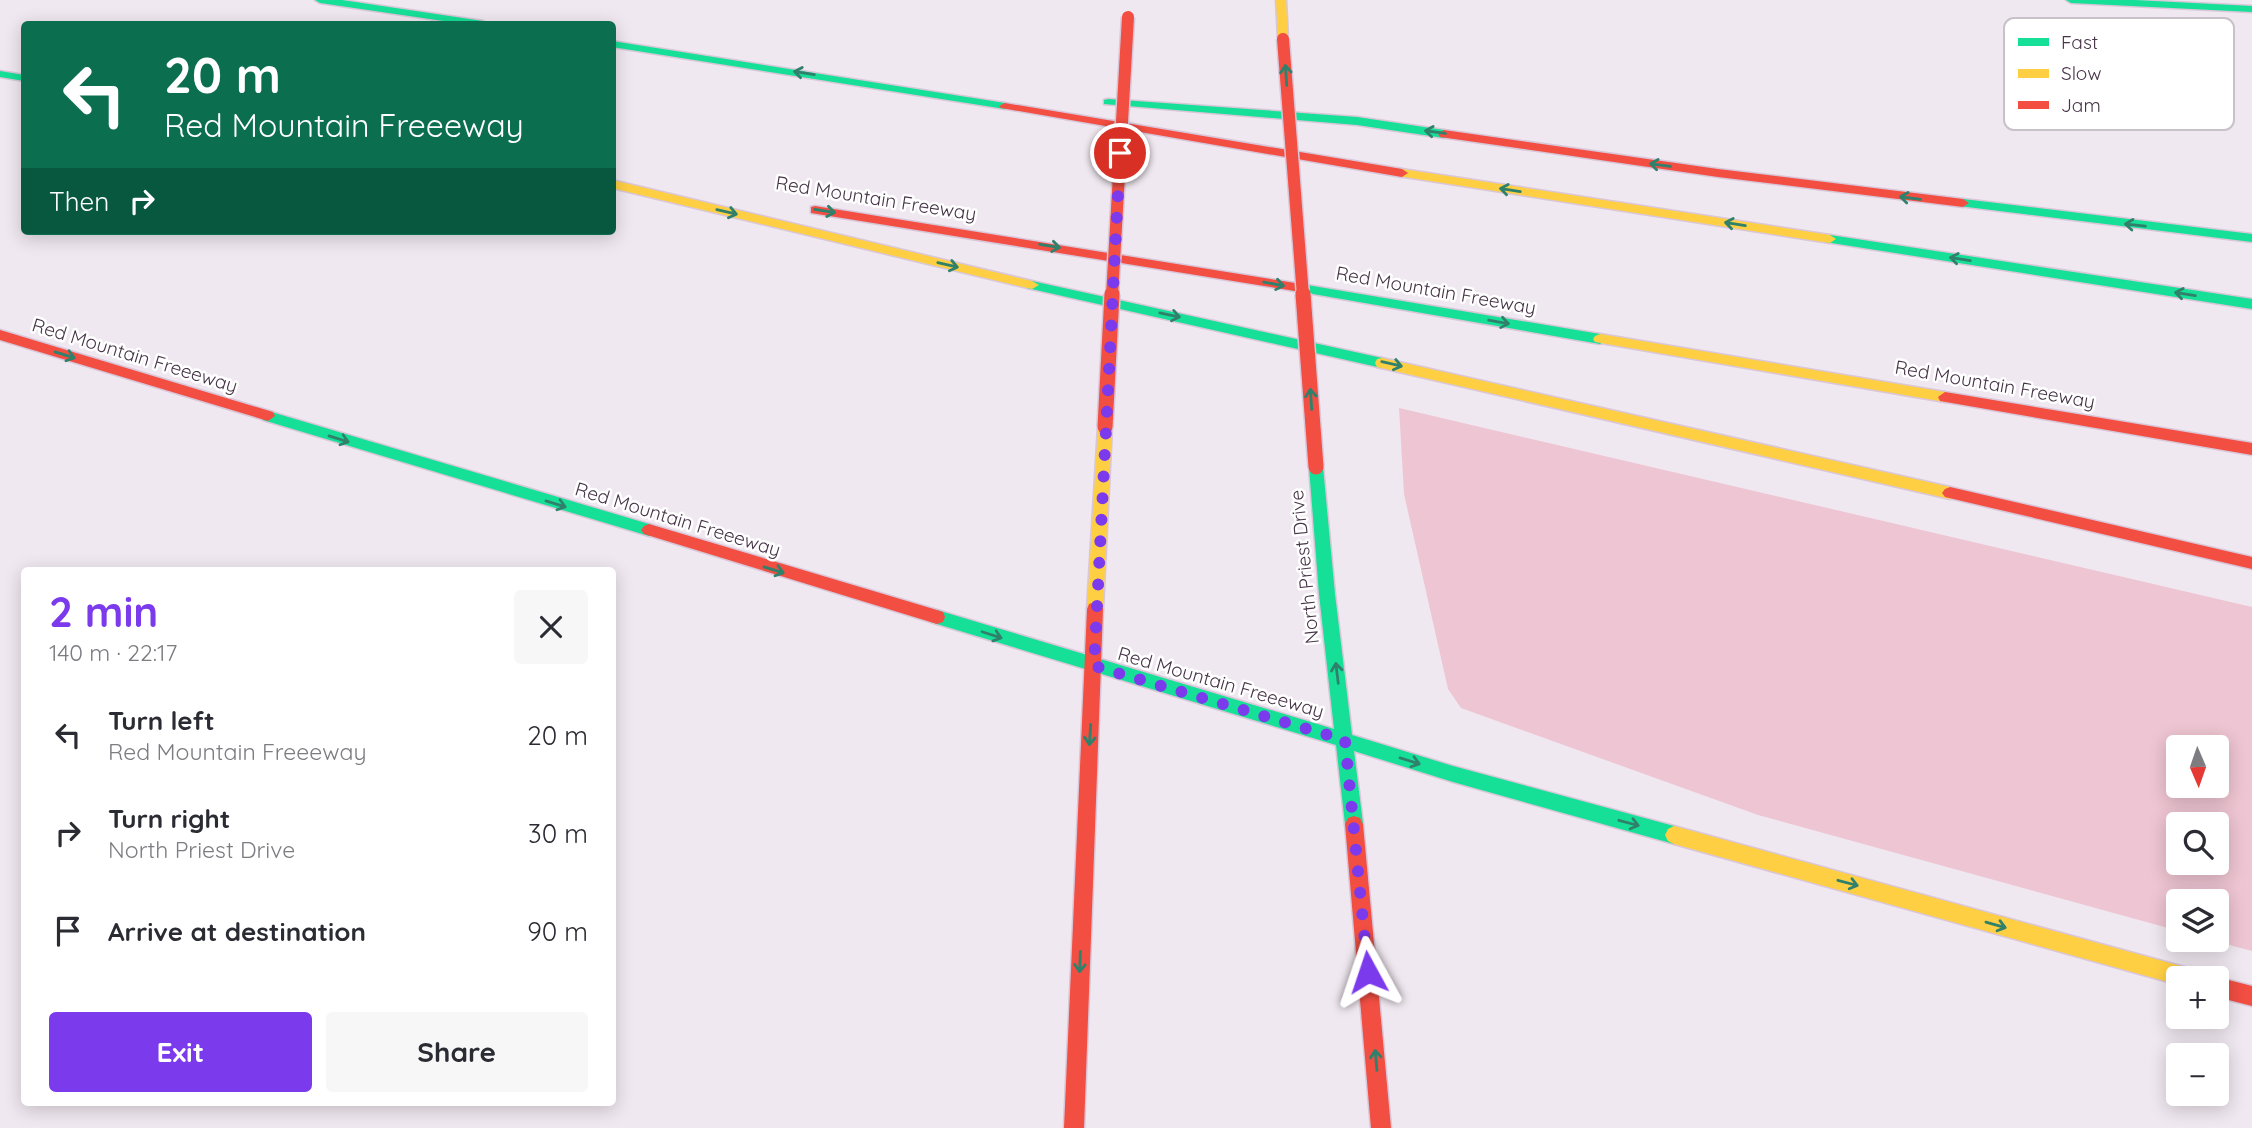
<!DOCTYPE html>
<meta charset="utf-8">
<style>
:root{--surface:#fff;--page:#f7f7f7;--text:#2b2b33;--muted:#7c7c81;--accent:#7c3aed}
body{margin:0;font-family:Quicksand,sans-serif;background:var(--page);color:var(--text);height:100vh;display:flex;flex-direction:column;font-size:26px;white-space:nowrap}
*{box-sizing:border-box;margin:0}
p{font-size:23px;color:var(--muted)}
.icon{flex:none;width:38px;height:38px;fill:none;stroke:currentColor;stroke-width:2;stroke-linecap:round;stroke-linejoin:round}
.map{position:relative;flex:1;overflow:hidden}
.drawer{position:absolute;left:21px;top:567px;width:595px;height:539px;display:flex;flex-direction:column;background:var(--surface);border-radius:7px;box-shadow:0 4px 18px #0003}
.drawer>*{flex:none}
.top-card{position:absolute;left:21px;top:21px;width:595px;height:214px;border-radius:7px;box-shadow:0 4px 18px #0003;background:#0b6e4f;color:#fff;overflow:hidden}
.needle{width:46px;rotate:178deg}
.tools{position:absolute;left:2166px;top:735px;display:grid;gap:14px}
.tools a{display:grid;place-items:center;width:63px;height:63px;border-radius:7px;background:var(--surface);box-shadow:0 4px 18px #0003;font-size:35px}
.pin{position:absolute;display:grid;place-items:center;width:60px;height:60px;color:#fff;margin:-30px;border:4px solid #fff;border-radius:50%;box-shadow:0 2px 7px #0007}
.me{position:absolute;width:77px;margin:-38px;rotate:355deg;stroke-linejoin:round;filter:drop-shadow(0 0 5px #0008)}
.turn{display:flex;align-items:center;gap:24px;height:147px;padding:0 28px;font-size:32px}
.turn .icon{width:91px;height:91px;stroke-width:2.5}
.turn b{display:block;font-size:49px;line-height:60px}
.then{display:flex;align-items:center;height:66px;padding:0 28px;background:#0003;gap:14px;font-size:26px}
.round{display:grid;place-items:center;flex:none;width:74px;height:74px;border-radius:7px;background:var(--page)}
.headline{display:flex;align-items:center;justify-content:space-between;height:119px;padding:0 28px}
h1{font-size:42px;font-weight:700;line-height:52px;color:var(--accent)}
.primary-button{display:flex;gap:14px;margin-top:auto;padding:14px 28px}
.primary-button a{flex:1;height:80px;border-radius:7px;background:var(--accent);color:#fff;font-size:28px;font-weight:700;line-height:80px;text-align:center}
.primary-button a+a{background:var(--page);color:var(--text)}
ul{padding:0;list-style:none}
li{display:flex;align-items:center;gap:21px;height:98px;padding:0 28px}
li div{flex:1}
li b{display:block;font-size:26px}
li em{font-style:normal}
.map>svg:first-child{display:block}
.green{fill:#eec5d2;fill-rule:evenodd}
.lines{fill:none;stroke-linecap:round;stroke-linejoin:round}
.fast-casing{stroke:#d9c7d9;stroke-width:3}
.slow-casing{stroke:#d9c7d9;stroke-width:3}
.jam-casing{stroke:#d9c7d9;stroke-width:3}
.fast{fill:#16e098;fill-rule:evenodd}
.slow{fill:#ffcf43;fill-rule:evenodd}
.jam{fill:#f24e42;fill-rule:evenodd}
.jam-bridge-far1-casing{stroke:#d9c7d9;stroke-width:15;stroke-linecap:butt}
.jam-bridge-casing{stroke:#d9c7d9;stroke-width:18;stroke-linecap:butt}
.jam-bridge-far1{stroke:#f24e42;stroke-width:12}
.jam-bridge{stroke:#f24e42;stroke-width:15}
.oneway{stroke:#30816b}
.route{stroke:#7c3aed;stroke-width:12;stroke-dasharray:0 21.6}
.labels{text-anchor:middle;stroke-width:5;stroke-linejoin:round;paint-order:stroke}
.street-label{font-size:19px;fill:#463447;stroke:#fff}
.key{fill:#fff;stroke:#c8c2c8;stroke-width:2}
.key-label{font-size:19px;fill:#463447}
</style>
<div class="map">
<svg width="2252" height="1128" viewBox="0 0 2252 1128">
<rect width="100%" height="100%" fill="#f0e8f0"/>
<path class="green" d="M1399 408 2252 607V951L2210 940H2217V901H2179V931L1758 815 1461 708 1448 689 1404 494ZM2179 747H2217V786H2179ZM2179 824H2217V863H2179Z"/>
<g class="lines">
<defs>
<g id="fast">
<polygon points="315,0 342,0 483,21 488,24 464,24 320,3"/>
<polygon points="2066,0 2135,0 2252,6 2252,12 2071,3"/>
<polygon points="612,41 1005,103 1011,106 1005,109 612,47"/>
<polygon points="0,71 24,75 24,81 0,77"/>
<polygon points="1108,99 1357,117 1444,130 1450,134 1444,138 1357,125 1104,104 1104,100"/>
<polygon points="1963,199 2252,234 2252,242 1959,206 1957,203"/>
<polygon points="1830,235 2252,299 2252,309 1825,242 1824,239"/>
<polygon points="1032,281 1382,358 1389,363 1382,368 1027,288 1025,285"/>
<polygon points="1295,283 1600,334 1607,339 1600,344 1290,290 1290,284"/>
<polygon points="268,411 649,524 654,526 657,530 654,534 649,536 263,420 261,416"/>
<polygon points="1316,461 1323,467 1335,594 1352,735 1453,766 1674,826 1680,829 1683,835 1680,841 1674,844 1453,782 1354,751 1363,824 1360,830 1354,832 1348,830 1345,824 1336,745 937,624 931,622 929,617 931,612 937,610 1334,729 1319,594 1309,467"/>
</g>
<g id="slow">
<polygon points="1276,0 1286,0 1288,39 1283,42 1278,39"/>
<polygon points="1402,169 1830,235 1836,239 1830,243 1398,176 1398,170"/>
<polygon points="612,180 1032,281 1039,285 1032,289 612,188"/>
<polygon points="1600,334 1945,392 1952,397 1945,402 1595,342 1593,339 1595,336"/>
<polygon points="1382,358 1950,487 1958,493 1950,499 1377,367 1375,363 1377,359"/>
<polygon points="1105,422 1112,427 1103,609 1101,614 1089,614 1087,609 1098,427"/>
<polygon points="1674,826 2188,968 2195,971 2198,978 2179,978 2179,985 1674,844 1668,841 1665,835 1668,829"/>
</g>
<g id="jam">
<polygon points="1005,103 1402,169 1408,173 1402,177 1001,108 999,106"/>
<polygon points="1444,130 1718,169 1963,199 1969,203 1963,207 1718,177 1440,137 1438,134"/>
<polygon points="815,206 1295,283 1302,287 1295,291 811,213 811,207"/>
<polygon points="0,330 273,412 275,416 268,421 0,340"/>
<polygon points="1945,392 2252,443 2252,455 1940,401 1938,397"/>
<polygon points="1950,487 2252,557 2252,569 1945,497 1942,493 1945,489"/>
<polygon points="649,524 937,610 943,612 945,617 943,622 937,624 644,534 641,530 644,526"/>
<polygon points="1095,602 1101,604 1103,609 1084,1128 1064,1128 1087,609 1089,604"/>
<polygon points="1354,816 1360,818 1363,824 1391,1128 1371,1128 1345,824 1348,818"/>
<polygon points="2217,977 2252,986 2252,1006 2217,997 2217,978 2214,978"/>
</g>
</defs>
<use href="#fast" class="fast-casing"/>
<use href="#slow" class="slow-casing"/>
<use href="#jam" class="jam-casing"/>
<use href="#fast" class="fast"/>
<use href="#slow" class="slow"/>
<use href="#jam" class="jam"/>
<defs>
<g id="jam-bridge-far1">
<polyline points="1283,39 1303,296"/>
<polyline points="1112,296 1128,17"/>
</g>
<g id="jam-bridge">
<polyline points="1303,294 1316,467"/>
<polyline points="1105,427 1112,294"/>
</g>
</defs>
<use href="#jam-bridge-far1" class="jam-bridge-far1-casing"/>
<use href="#jam-bridge" class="jam-bridge-casing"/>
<use href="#jam-bridge-far1" class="jam-bridge-far1"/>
<use href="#jam-bridge" class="jam-bridge"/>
</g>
<defs><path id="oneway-shaft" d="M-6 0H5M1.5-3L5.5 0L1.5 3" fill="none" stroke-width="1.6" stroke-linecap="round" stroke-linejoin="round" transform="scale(1.75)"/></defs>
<g class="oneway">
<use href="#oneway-shaft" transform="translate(804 73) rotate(-171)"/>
<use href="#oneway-shaft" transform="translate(1286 75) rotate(-94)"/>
<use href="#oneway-shaft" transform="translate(1435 132) rotate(-172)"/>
<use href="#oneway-shaft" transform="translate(1660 165) rotate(-172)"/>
<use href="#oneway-shaft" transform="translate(1510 190) rotate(-171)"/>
<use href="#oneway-shaft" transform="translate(1910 198) rotate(-173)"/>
<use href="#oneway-shaft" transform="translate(825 211) rotate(9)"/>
<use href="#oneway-shaft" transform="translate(727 212) rotate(13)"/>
<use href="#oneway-shaft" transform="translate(1735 224) rotate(-171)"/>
<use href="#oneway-shaft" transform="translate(2135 225) rotate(-174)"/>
<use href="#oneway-shaft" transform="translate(1050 246) rotate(9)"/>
<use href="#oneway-shaft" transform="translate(1960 259) rotate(-171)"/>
<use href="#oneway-shaft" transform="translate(948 265) rotate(13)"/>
<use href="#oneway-shaft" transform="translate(1274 284) rotate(10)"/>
<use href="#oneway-shaft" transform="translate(2185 294) rotate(-171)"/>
<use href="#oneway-shaft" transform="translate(1170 315) rotate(12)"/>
<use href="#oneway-shaft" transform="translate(1499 322) rotate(10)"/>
<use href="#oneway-shaft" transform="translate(65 355) rotate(17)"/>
<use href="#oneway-shaft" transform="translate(1392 364) rotate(13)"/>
<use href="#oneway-shaft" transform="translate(1311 399) rotate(-94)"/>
<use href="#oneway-shaft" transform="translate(339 439) rotate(17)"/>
<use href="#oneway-shaft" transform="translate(556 504) rotate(17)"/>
<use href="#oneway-shaft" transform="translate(774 570) rotate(17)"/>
<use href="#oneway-shaft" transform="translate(992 635) rotate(18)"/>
<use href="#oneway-shaft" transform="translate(1337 673) rotate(-97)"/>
<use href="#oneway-shaft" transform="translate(1090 735) rotate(94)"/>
<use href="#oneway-shaft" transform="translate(1410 761) rotate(17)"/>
<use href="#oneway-shaft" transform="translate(1629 823) rotate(15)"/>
<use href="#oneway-shaft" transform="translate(1848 883) rotate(15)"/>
<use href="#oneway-shaft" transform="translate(1996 925) rotate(16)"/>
<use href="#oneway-shaft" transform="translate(1080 962) rotate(92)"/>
<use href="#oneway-shaft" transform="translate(1376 1060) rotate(-95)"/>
</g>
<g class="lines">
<polyline class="route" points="1120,153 1094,666 1345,740 1368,972"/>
</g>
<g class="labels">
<g class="street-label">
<text transform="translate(876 198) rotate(9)" y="7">Red Mountain Freeway</text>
<text transform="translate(1436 290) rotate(10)" y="7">Red Mountain Freeway</text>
<text transform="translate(135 355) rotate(17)" y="7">Red Mountain Freeeway</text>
<text transform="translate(1995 384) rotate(10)" y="7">Red Mountain Freeway</text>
<text transform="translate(678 519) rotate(17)" y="7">Red Mountain Freeeway</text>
<text transform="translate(1304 567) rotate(-96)" y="7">North Priest Drive</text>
<text transform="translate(1221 682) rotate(16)" y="7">Red Mountain Freeeway</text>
</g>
</g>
<rect x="2004" y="18" width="230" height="112" rx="10" class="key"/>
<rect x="2018" y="38" width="31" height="8" fill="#16e098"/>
<rect x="2018" y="69" width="31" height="9" fill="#ffcf43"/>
<rect x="2018" y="101" width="31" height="8" fill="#f24e42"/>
<g class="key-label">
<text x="2061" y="49">Fast</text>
<text x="2061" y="80">Slow</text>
<text x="2061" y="112">Jam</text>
</g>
</svg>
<div class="tools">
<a><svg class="needle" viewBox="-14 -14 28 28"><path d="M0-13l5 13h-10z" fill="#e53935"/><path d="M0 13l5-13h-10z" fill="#7c7c81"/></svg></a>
<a><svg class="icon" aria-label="search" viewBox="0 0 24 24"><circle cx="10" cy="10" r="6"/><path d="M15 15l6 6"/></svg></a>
<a><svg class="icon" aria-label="layers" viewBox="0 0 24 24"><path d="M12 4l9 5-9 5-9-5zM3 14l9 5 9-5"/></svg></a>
<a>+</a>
<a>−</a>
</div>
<div class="pin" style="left:1120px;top:153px;background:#d93025"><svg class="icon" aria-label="arrive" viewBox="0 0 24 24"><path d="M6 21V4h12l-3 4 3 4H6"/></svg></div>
<svg class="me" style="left:1368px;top:972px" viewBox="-20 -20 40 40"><path d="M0-17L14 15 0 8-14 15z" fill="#7c3aed" stroke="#fff" stroke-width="4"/></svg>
<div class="top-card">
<div class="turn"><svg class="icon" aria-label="left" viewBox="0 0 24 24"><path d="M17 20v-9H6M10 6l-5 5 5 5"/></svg><div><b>20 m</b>Red Mountain Freeeway</div></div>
<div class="then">Then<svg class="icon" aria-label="right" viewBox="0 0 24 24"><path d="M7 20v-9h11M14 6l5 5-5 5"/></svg></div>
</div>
<section class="drawer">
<div class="headline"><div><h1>2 min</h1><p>140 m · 22:17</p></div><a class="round"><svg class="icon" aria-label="close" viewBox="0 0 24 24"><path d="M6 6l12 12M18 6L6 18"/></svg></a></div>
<ul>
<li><svg class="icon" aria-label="left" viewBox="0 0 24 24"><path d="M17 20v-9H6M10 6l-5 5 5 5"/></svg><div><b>Turn left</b><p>Red Mountain Freeeway</p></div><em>20 m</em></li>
<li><svg class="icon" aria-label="right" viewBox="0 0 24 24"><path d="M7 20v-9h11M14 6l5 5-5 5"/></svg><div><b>Turn right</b><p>North Priest Drive</p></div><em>30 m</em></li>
<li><svg class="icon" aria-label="arrive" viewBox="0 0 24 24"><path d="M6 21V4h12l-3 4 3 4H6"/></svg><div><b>Arrive at destination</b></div><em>90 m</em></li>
</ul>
<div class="primary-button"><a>Exit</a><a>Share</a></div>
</section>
</div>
